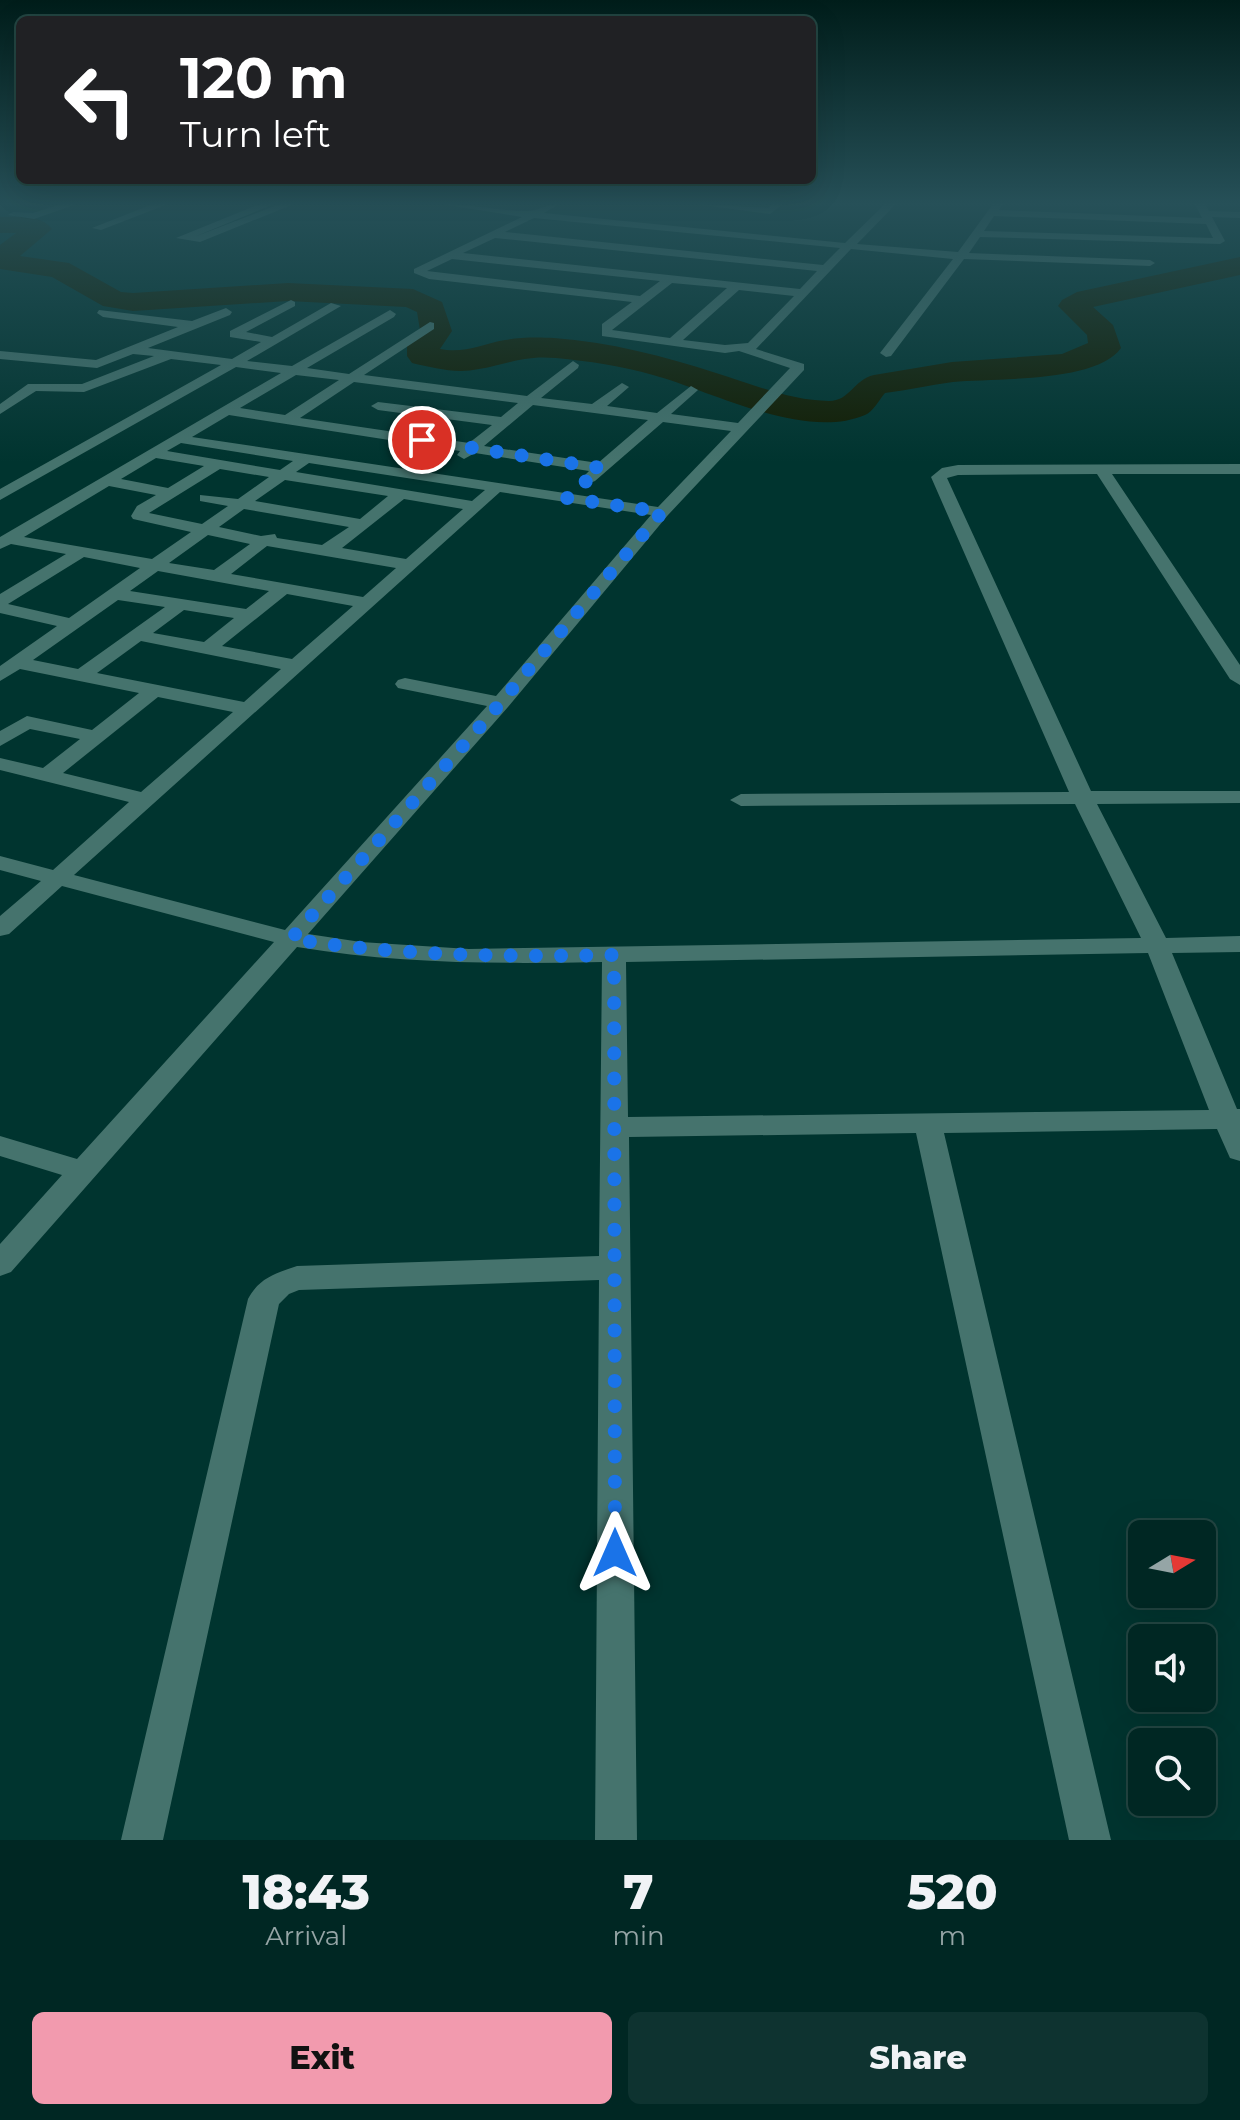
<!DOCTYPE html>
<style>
:root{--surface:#002723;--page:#0e3330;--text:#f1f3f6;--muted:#95a5a6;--line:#224441;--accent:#f29aae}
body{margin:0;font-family:Montserrat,sans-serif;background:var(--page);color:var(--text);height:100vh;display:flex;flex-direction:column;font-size:30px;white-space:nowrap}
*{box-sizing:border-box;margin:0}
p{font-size:26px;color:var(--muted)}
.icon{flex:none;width:44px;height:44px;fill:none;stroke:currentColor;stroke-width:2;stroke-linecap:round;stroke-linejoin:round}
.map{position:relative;height:1840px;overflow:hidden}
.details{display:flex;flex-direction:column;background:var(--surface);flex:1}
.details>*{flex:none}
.guide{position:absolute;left:16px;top:16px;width:800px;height:168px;border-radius:12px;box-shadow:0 8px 32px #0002,0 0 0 2px var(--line);background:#202124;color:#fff;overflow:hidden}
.needle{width:52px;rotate:80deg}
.controls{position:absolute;left:1128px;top:1520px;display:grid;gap:16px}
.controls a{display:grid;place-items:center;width:88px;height:88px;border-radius:12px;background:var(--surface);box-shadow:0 8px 32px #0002,0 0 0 2px var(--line);font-size:40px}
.pin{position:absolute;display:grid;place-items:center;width:68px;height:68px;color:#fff;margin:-34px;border:4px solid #fff;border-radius:50%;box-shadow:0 2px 8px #0007}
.me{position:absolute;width:88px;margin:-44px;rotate:0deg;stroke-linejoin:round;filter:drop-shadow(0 0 6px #0008)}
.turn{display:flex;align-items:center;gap:28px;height:168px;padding:0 32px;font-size:36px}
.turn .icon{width:104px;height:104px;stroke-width:2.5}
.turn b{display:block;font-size:56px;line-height:68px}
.eta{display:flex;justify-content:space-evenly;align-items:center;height:136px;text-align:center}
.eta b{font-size:48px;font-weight:800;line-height:56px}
.cta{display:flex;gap:16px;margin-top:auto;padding:16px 32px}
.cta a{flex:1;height:92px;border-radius:12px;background:var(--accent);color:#111;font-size:32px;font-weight:800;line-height:92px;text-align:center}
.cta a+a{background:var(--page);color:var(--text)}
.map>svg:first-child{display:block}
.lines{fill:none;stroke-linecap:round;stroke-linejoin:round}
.river{fill:#121c00;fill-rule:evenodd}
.minor{fill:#45736d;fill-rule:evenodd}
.route{stroke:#1a73e8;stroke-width:14;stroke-dasharray:0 25.2}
</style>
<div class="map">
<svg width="1240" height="1840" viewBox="0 0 1240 1840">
<rect width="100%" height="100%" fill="#00342f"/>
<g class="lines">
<path class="river" d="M0 217C17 217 41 214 52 229L20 256 69 263 121 292 133 293 288 283 413 289 442 302 452 331 440 349C464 354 482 344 505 340 520 337 539 337 554 338 609 342 664 356 716 373 752 384 791 401 829 401 850 401 853 380 874 375L952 362 1062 354 1088 343 1087 335 1058 306 1062 300 1077 292 1240 257V275L1093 307 1113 325 1121 348C1097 383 994 378 953 382 931 385 908 390 885 393 879 400 873 412 865 415 804 441 712 391 653 375 622 366 588 361 556 358 523 355 509 364 479 369 456 374 434 368 412 363L407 356V346L420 330 417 312 406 307 288 301 133 311 103 306 52 277 0 269V245L16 233H0Z"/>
<g class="minor">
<polygon points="61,204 77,204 34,219 8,215 13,212 33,213"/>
<polygon points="153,204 168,204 101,230 92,228"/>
<polygon points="260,204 274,204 194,237 280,204 294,204 200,242 176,238"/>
<path d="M441 204C470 204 499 211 527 211 538 211 547 204 559 204L544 213 845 243 885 204H896L857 244 958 252 993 204H1003L999 210 1202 218 1195 204H1205L1209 211 1240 212V218L1212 217 1225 241 1220 244 980 237 969 253 1150 260 1155 263 1150 266 964 259 891 356 886 357 880 353 953 259 851 249 756 349 804 364V370L668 515 508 707 308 934 361 942 469 949 1141 938 1075 804 741 806 730 800 741 794 1069 792 931 477 942 468 958 465 1240 464V474H1112L1240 665V685L1230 679 1097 474 958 475 947 478 1091 791H1240V803L1097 804 1166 938 1240 936V952L1172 953 1237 1109H1240V1161L1230 1158 1217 1129 944 1133 1111 1840H1069L916 1133 629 1137 637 1840H595L599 1280 299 1290 289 1294 279 1304 163 1840H121L248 1299C259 1278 276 1273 297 1266L599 1256 602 962C499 964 399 964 297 947L11 1272 0 1276V1244L62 1175 0 1156V1136L77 1159 274 942 62 886 9 934 0 936V916L41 881 0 870V856L53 870 129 802 0 770V758L43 768 80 739 30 729 0 746V731L27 716 92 730 139 693 20 669 0 681V666L57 626 0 613V594L66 554 11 544 0 549V537L281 373 236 367 0 500V489L221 365 171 359 84 392 36 391 0 414V404L28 384H82L154 356 133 354 97 368 0 359V351L96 360 178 327 103 317 97 313 99 310 192 321 226 308 232 312 230 315 148 348 232 359 261 342 230 337V331L291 300 295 302V306L246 332 272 337 331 303 341 306 247 361 292 366 390 310 396 314 394 317 307 368 349 374 430 322 434 323V329L364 375 527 396 573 361 579 365 578 368 541 398 592 404 622 383 629 387 607 406 657 413 691 386 698 390 671 414 738 423 790 368 739 351 725 353 602 336V324L632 302 429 279 414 273V269L522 217ZM994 216 1206 224 1213 238 984 231ZM534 218 840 248 823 265 505 232ZM495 238 817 271 800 289 463 253ZM452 259 660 281 640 296 427 271ZM672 283 727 288 670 338 612 330ZM739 290 794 296 748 343 725 345 683 340ZM296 375 339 380 285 415 240 408ZM354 382 518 403 501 417 378 402 371 406 378 410 492 425 469 443 300 418ZM533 405 648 420 598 463 484 446ZM229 415 460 451 457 455 464 459 475 453 589 471 582 478 590 483 595 481 663 422 731 431 658 507 192 437ZM181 443 293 461 280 470 167 451ZM156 458 204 466 168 488 121 479ZM309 463 485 490 472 501 296 472ZM220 469 269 477 238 499 200 495V501L228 506 202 524 149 513ZM285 480 388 496 360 519 255 501ZM109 486 156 495 137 506 131 516 133 519 191 532 152 559 24 537ZM500 492 651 515 496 696 405 678 398 680 395 684 398 688 487 706 285 930 74 875ZM404 499 463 509 406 559 342 548ZM244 509 349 527 322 545 277 538 275 534 261 536 219 527ZM208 535 250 544 214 570 169 563ZM267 546 396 568 363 597 231 574ZM84 557 140 568 69 618 8 604ZM158 571 269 591 246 609 130 591ZM287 594 353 606 292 659 222 646ZM118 600 165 607 78 669 33 660ZM184 610 234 618 204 642 153 633ZM141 641 281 669 244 702 97 673ZM158 697 233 712 141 792 63 773ZM1148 953 1209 1110 628 1117 626 962Z"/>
<polygon points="695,204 768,208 772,204 783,204 770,214"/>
</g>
</g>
<linearGradient id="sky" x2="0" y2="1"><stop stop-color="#001d1a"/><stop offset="0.44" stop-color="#265058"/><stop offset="1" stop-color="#265058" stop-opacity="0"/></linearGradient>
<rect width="1240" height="462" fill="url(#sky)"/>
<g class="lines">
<path class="route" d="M422 440 601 468 567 498 662 512 486 720 291 939C403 956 502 957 614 955L615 1553"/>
</g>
</svg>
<div class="controls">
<a><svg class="needle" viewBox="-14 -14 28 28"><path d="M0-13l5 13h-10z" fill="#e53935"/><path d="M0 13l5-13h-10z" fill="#95a5a6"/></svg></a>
<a><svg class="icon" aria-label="sound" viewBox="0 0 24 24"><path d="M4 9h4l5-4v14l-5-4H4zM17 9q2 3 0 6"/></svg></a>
<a><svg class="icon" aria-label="search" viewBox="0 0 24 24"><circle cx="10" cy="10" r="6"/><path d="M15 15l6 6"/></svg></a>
</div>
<div class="pin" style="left:422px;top:440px;background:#d93025"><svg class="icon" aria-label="arrive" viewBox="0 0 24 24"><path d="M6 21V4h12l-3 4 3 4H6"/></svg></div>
<svg class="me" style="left:615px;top:1553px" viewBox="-20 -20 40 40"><path d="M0-17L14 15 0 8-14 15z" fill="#1a73e8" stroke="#fff" stroke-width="4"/></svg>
<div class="guide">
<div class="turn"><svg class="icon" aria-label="left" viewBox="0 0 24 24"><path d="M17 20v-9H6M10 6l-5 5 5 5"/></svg><div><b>120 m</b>Turn left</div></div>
</div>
</div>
<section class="details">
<div class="eta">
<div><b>18:43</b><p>Arrival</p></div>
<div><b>7</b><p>min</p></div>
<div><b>520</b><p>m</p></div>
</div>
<div class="cta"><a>Exit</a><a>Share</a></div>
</section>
